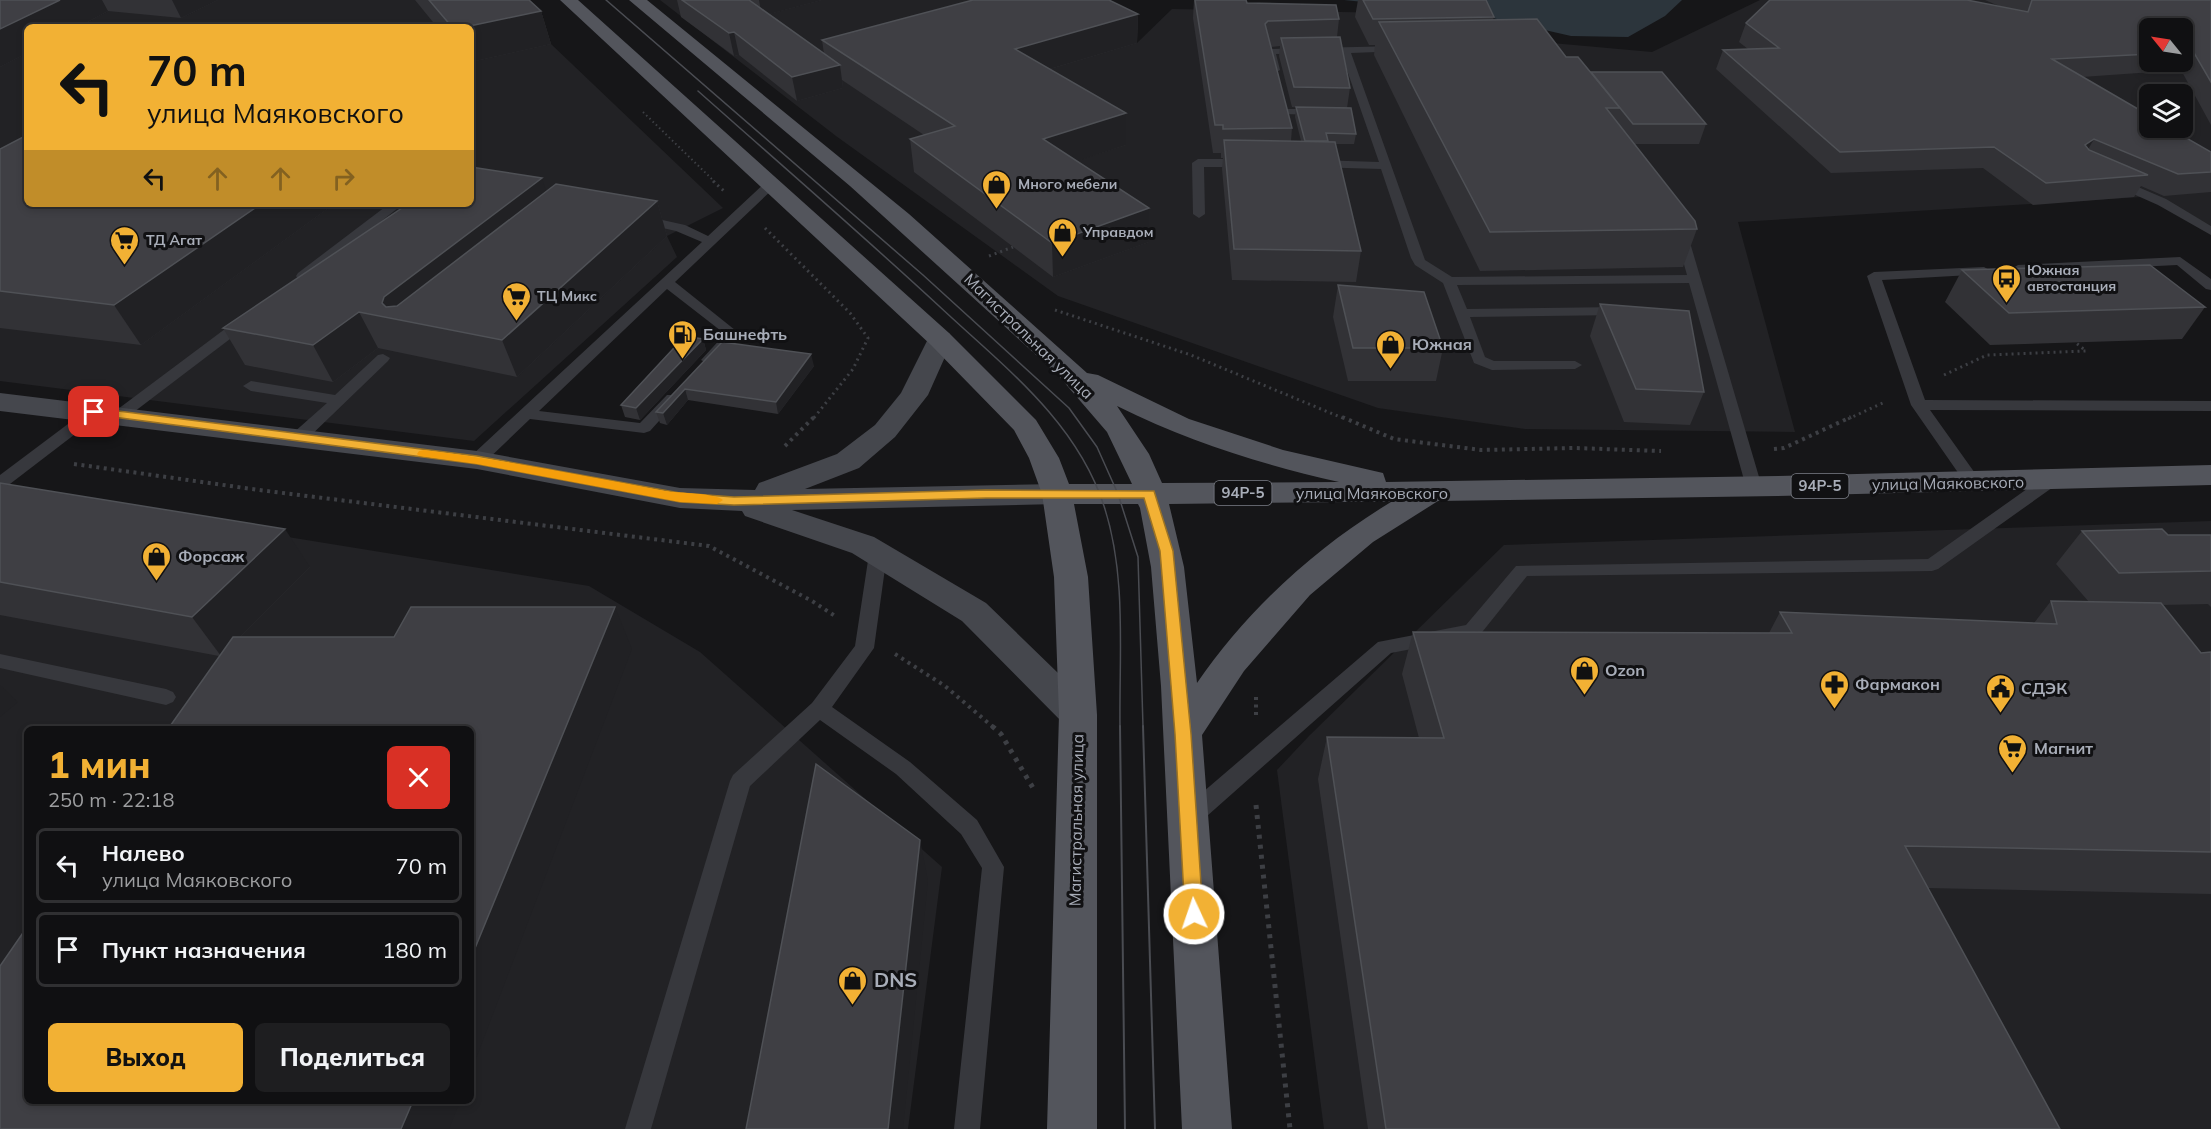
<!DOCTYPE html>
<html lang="ru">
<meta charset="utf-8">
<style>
:root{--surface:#101012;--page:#1e1e20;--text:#f1f3f6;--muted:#9c9d9f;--line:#303032;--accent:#f2b134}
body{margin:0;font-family:Mulish,sans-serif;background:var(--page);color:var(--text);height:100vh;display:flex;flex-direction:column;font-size:22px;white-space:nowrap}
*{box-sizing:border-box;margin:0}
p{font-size:20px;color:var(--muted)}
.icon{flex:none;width:33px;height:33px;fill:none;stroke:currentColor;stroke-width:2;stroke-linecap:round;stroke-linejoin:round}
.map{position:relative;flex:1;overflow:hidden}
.details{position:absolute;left:24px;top:726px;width:450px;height:378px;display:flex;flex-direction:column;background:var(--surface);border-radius:9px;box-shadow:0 3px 9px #0003,0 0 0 2px var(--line)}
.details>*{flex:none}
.top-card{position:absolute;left:24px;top:24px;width:450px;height:183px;border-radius:9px;box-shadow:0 3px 9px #0003,0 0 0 2px var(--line);background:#f2b134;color:#111;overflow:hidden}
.needle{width:39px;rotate:300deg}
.tools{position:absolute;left:2139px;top:18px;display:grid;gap:12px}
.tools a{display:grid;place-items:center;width:54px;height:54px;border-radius:9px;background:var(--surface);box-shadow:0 3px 9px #0003,0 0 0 2px var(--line);font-size:30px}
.pin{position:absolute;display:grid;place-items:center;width:51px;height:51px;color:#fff;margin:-26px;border-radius:12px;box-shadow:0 3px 9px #0006}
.me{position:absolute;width:66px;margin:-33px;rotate:357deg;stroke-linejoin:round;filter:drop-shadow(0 0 4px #0008)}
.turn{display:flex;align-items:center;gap:21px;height:126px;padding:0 24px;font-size:27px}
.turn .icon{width:78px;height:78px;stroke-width:2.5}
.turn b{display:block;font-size:42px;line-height:51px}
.lanes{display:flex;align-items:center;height:57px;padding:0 24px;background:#0003;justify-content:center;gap:30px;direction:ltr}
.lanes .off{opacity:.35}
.round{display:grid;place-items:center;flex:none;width:63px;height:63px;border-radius:9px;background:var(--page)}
.summary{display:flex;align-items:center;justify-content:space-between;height:102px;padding:0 24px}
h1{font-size:36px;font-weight:800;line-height:45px;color:var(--accent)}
.button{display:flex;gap:12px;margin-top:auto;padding:12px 24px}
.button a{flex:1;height:69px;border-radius:9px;background:var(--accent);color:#111;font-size:24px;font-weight:800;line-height:69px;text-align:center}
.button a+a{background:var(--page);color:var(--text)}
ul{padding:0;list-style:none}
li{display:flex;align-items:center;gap:18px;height:75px;margin:0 12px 9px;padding:0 12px;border:3px solid var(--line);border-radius:9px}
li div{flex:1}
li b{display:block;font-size:22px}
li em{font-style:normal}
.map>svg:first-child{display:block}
.built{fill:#222225;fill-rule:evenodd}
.water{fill:#2c353c}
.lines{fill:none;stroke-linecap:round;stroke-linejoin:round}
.path-far3{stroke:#3d3f44;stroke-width:2;stroke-dasharray:1.5 3;stroke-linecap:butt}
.path-far2{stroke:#3d3f44;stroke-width:3;stroke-dasharray:2 4;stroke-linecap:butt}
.path-far1{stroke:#3d3f44;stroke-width:4;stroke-dasharray:3 4.5;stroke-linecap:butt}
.path{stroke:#3d3f44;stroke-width:5;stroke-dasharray:4 6;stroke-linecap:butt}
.service{fill:#37383d;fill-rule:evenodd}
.secondary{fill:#45474d;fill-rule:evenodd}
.primary{fill:#53555c;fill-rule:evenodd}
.tram-far1{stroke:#4a4c52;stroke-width:1.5}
.tram{stroke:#4a4c52;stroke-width:2}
.wall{fill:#323236;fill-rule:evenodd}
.shaded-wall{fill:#212124}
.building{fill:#3f3f44;stroke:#4f5156;stroke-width:1.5}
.route{fill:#f2b134;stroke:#9d7322;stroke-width:1.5}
.slow{fill:#f59e0b}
.labels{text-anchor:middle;stroke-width:6;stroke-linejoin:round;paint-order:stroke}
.far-poi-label{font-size:14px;font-weight:bold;fill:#a8adb8;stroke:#111113;text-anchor:start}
.shield{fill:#111113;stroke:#7b7e86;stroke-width:1.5}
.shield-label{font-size:15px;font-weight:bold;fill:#a8adb8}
.poi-label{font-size:16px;font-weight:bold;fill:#a8adb8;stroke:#111113;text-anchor:start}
.street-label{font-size:16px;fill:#a8adb8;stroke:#111113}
.near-poi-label{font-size:20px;font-weight:bold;fill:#a8adb8;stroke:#111113;text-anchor:start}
</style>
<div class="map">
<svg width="2211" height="1129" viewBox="0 0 2211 1129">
<rect width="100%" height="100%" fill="#161618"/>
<g class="built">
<path d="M0 0H508L551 44 723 208 667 236 677 257 474 441 0 381ZM27 27H471V204H27Z"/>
<path d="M660 0H1055L1137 43 1172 9 1456 14 1552 43 1652 52 1760 0H2211V226L2158 196 1738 222 1795 432 1525 429 1378 408 1058 296 836 136ZM2150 28H2182V62H2150ZM2150 94H2182V128H2150Z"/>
<path d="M0 490 589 586 700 652 942 867 908 1129H0ZM27 729H471V1101H27Z"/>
<polygon points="2211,521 2211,1129 1324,1129 1277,770 1309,736 1504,545"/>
</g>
<polygon class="water" points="1344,0 1682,0 1665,16 1628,37 1571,36 1445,7 1393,5"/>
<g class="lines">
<polyline class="path-far3" points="643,112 715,182"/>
<g class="path-far2">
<polyline points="713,181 724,191"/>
<polyline points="765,228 850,313 868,338 853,369 813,419"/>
<polyline points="989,256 1013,247"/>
<polyline points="1055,310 1191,355 1345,419"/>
<polyline points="1944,375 1987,355 2086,351 2075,342"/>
<polyline points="1848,419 1885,402"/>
</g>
<g class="path-far1">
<polyline points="1342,417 1394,439 1481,450 1574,448 1661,451"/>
<polyline points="785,446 814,417"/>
<polyline points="1774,449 1784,448 1851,417"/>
<polyline points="74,464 259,490 709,546 812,601 835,616"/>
<polyline points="895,654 945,686 993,727"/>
<polyline points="1256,697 1256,716"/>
</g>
<g class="path">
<polyline points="992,726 1001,734 1033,788"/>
<polyline points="1256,805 1290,1129"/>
</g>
<g class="service">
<polygon points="1399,46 1404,49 1403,51 1351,53 1425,260 1452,277 1687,275 1675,232 1676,229 1686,229 1762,487 1760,491 1748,491 1746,487 1689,283 1457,285 1467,309 1621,307 1628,311 1621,315 1470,317 1485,357 1494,361 1575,361 1582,365 1575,369 1492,370 1474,363 1443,283 1415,265 1411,258 1381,169 1312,167 1312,161 1316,160 1379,162 1341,53 1276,54 1280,70 1275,73 1270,70 1266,49"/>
<polygon points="1286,109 1320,109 1325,112 1320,115 1282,114 1281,112"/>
<polygon points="1198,159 1245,159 1251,163 1245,167 1204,167 1205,214 1199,218 1193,214 1192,163"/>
<polygon points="2117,178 2166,199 2211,226 2211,235 2158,205 2113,185 2111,182"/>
<polygon points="771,180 775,181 775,187 675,282 740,334 713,363 708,364 701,360 725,334 667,289 539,411 640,423 667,395 677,395 680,398 677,401 650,431 644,433 530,419 483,464 471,464 469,460 471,456 702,242 676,231 636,222 634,219 636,216 640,215 685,225 708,236 767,181"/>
<polygon points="389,204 403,204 308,279 298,279 296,276 298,273"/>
<polygon points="2180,257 2211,279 2211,290 2206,289 2177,265 2018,273 2011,269 2018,265"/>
<polygon points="1984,267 1991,271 1989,274 1882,280 1925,400 2211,401 2211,411 1930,410 1982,483 1980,487 1968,487 1911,405 1867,276 1874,272"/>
<polygon points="246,316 253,320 251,323 126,418 114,418 112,415 114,412 241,317"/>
<polygon points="383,354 390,358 388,361 304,442 292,442 290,438 292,434 327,403 251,391 243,386 251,381 335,395 378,355"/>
<polygon points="94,407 102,412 100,415 6,487 0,488 0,475 88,409"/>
<polygon points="2050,476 2056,477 2058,481 2056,485 1938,569 1932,571 1527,576 1479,636 1391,653 1198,824 1190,826 1182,824 1179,817 1182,810 1378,642 1466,625 1516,566 1928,559 2044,477"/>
<polygon points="878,548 884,550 887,554 874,648 832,707 910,762 977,820 1004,867 980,1129 954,1129 982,868 961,834 896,774 820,720 750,786 651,1129 625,1129 730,781 733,775 812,703 855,646 869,554 872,550"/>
<polygon points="0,654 166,689 173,692 176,697 173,702 166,705 0,668"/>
</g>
<polygon class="secondary" points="940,331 949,333 953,339 928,395 895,437 859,468 805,489 1057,484 1068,487 1072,494 1068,501 1057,504 792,510 874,537 986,603 1091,705 1097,715 1091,725 1078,730 1065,725 962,621 852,553 745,516 742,511 680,508 477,469 0,411 0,393 477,451 680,488 755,490 759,483 837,454 875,425 901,393 931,333"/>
<path class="primary" d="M560 0H578L949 333 1036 420 1059 458 1069 484H1132L1107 432 1057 374 850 186 629 0H647L909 214 1087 373 1098 375 1189 419 1283 450 1383 473 1386 482 1778 476 2211 465V485L1778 496 1438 501 1373 542 1310 595 1244 671 1202 735 1232 1129H1182L1161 686 1151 567 1140 508 1138 504H1074L1088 577 1097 715V1129H1047L1059 715 1054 577 1042 494 1029 458 1014 430 931 345ZM1117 406C1190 442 1260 464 1339 482L1162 483 1149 454ZM1346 502H1391C1315 548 1248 609 1197 683L1184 567 1169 504Z"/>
<g class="tram-far1">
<polyline points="606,0 923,275 1069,408 1097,447 1118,494 1138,557 1143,727"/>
<path d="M698 91C778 162 860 233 939 306 1003 366 1076 420 1104 506 1127 576 1119 655 1120 727"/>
</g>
<g class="tram">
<polyline points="1120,726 1125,1129"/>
<polyline points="1143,726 1155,1129"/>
</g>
</g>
<g class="wall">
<polygon points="0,0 218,0 181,18 108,11 78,27 27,27 27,53 0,67"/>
<polygon points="415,0 529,0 541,11 551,44 471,62 471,27 437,27"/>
<polygon points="677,0 822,0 769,14 824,54 822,40 1138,14 1137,43 1050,69 1126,145 1076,161 1149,208 1149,242 1053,277 914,172 910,139 924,135 842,80 843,88 797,101 739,55 734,56 681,17"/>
<polygon points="1194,0 1246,0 1247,3 1339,19 1337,37 1350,88 1347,108 1292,107 1279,56 1280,46 1271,47 1292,128 1291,141 1301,141 1295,117 1296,107 1356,134 1354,144 1335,144 1361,251 1356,282 1232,280 1222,169 1223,158 1221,158 1221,153 1213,153 1193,18"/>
<polygon points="1358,0 1486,0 1494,17 1493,20 1566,57 1591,72 1706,124 1699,144 1635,144 1697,229 1683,267 1480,271 1374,55 1375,45 1369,45 1355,17"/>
<path d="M1985 0H2211V125L2181 70 2082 77 2211 152V192L2164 196 2141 186 2134 197 2033 205 1983 168 1831 173 1716 69 1723 50 1748 49 1739 42 1746 23 1999 6ZM2150 28H2182V62H2150Z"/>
<polygon points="0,149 27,204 334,204 141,345 0,328"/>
<polygon points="547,192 657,201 667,236 517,377 378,348 333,382 245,365 223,328"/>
<polygon points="1962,270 2205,307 2182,339 1990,345 1945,302"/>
<polygon points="1338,285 1443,348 1436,381 1348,381 1333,317"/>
<polygon points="1600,304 1704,392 1690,425 1624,422 1590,336"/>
<polygon points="703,339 706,350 640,420 625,417 621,405"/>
<polygon points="722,342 814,366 778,414 688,400 667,425 660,423 656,412"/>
<polygon points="0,483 310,567 240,637 632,649 219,656 0,615"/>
<polygon points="2082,531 2168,535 2211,535 2211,607 2208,604 2162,605 2201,653 2211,652 2211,894 1928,888 2060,1129 1368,1129 1318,779 1327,737 1419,738 1402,674 1413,632 1769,633 1780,612 2034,623 2051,601 2089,602 2056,564"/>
</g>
<g class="shaded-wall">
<polygon points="60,0 102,0 108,11 78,27 27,27 27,53 0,67 0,29"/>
<polygon points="172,0 218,0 181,18"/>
<polygon points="759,0 822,0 762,16"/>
<polygon points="541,11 551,44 471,62 471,27 465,27"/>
<polygon points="1138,14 1137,43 1016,79 1015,49"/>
<polygon points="734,32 739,55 734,56 729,33"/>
<polygon points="840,65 843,88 797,101 792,77"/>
<polygon points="1126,113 1126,145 1044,172 1043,139"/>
<polygon points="2094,139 2082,160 2085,145"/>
<polygon points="542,178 553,212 389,317 382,303 384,297"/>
<polygon points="657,201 667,236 517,377 502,340"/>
<polygon points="261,204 334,204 141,345 114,305"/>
<polygon points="1149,208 1149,242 1053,277 1052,243"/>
<polygon points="359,312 378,348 333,382 313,345"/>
<polygon points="703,339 706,350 640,420 636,408"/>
<polygon points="811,354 814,366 778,414 776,402"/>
<polygon points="685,389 688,400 667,425 663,413"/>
<polygon points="285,529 310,567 221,656 192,617"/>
<polygon points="615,607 632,649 471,1072 471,958"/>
<polygon points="0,685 18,702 0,717"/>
<polygon points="920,840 928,881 903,1129 888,1129"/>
<polygon points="413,1101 460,1101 449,1129 401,1129"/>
</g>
<g class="building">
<polygon points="0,0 60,0 0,29"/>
<polygon points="429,0 529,0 541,11 465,27 452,27"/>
<polygon points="682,0 749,0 840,65 792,77 734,32 729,33"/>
<polygon points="973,0 1109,0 1138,14 1015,49 1126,113 1043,139 1149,208 1052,243 910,139 955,126 822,40"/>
<polygon points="1195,0 1246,0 1247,3 1336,5 1339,19 1268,21 1265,24 1292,128 1223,129 1223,125 1215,125"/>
<polygon points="1363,0 1486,0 1494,17 1373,19"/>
<polygon points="1770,0 1967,0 2028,12 2032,0 2211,0 2211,82 2193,51 2182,52 2182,28 2150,28 2150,54 2052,59 2150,116 2150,128 2169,128 2211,152 2211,172 2178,174 2094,139 2085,145 2089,150 2148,175 2046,183 1994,147 1840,152 1723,50 1779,48 1746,23"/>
<polygon points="1537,19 1566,57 1578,57 1620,108 1606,108 1695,221 1697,229 1490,232 1379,22"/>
<polygon points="1340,37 1350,88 1294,87 1281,38"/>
<polygon points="1591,72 1662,72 1706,124 1633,124"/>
<polygon points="1296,107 1351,108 1356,134 1326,133 1328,141 1305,141"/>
<polygon points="27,135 27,204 261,204 114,305 0,291 0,149"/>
<polygon points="1224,140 1335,142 1361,251 1234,249"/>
<polygon points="471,167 542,178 384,297 382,303 386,307 397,306 556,184 657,201 502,340 359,312 313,345 223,328 408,204 471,204"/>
<polygon points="2150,265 2205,307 2009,313 1962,270"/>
<polygon points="1338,285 1424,292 1443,348 1353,348"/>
<polygon points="1600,304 1689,311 1704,392 1636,389"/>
<polygon points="685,336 703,339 636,408 621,405"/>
<polygon points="722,342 811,354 776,402 685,389 663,413 656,412"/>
<polygon points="0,483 285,529 192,617 0,582"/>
<polygon points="2162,529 2168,535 2211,535 2211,571 2119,573 2082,531"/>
<polygon points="2051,601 2161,603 2201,653 2211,652 2211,852 1905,846 2060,1129 1386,1129 1327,737 1444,738 1413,632 1792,633 1780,612 2057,624"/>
<polygon points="411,607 615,607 471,958 471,729 168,729 233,637 394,637"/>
<polygon points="816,764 920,840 888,1129 746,1129"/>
<polygon points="27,927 27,1101 413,1101 401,1129 0,1129 0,966"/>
</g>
<polygon class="route" points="94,408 477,456 680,493 734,497 986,490 1154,491 1173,551 1191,734 1203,914 1200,919 1194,922 1188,919 1185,914 1175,734 1160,551 1144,498 986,498 734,505 680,502 477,464 90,414 90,409"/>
<path class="slow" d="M424 450C505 460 585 476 665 491 678 493 716 493 723 500L717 504 680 502 477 464 419 456 417 454 419 451Z"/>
<defs>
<symbol id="shop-pin" viewBox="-11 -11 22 30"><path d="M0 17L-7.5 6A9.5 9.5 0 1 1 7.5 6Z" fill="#f2b134" stroke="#111113"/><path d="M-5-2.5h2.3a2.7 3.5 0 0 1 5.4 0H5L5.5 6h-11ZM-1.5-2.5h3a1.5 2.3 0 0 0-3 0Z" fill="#111"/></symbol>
<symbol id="supermarket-pin" viewBox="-11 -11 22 30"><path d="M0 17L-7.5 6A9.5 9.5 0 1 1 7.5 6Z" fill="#f2b134" stroke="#111113"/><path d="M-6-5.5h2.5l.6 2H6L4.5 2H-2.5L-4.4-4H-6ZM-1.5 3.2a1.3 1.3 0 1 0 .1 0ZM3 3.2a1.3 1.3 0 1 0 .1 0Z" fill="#111"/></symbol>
<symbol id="bus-pin" viewBox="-11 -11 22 30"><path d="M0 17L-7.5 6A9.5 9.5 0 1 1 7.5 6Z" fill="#f2b134" stroke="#111113"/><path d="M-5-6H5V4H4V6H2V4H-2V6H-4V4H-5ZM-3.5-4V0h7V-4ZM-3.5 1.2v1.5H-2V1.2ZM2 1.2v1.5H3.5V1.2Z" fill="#111"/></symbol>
<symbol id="fuel-pin" viewBox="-11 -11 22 30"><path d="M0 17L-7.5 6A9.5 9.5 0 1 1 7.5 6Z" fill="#f2b134" stroke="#111113"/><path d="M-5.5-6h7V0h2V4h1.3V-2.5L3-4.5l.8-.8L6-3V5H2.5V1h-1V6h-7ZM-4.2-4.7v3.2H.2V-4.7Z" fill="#111"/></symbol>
<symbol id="pharmacy-pin" viewBox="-11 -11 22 30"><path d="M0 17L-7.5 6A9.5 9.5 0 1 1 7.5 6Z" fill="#f2b134" stroke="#111113"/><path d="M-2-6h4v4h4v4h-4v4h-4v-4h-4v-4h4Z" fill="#111"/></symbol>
<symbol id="civic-pin" viewBox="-11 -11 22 30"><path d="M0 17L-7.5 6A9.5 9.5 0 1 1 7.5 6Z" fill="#f2b134" stroke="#111113"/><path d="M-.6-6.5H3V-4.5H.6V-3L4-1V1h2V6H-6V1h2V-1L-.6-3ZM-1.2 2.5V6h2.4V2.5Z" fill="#111"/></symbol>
</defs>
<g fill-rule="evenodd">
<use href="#shop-pin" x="980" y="168" width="33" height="45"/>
<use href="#shop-pin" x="1046" y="216" width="33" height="45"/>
<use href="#supermarket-pin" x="108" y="224" width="33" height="45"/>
<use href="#bus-pin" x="1990" y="262" width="33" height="45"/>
<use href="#supermarket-pin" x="500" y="280" width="33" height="45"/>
<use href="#fuel-pin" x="666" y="318" width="33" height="45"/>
<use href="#shop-pin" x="1374" y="328" width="33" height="45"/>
<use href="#shop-pin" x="140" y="540" width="33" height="45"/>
<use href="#shop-pin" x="1568" y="654" width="33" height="45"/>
<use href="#pharmacy-pin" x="1818" y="668" width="33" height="45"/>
<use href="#civic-pin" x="1984" y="672" width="33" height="45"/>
<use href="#supermarket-pin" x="1996" y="732" width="33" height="45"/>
<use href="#shop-pin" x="836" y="964" width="33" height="45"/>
</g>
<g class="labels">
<g class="far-poi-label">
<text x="1018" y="189">Много мебели</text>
<text x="1083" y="237">Управдом</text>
<text x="146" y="245">ТД Агат</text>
<text x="2027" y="275">Южная<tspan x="2027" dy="16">автостанция</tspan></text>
<text x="537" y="301">ТЦ Микс</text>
</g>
<g class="shield">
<rect x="1791.5" y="474" width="57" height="24" rx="4.5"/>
<rect x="1214.5" y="481" width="57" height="24" rx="4.5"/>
</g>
<g class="shield-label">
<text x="1820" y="491">94Р-5</text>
<text x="1243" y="498">94Р-5</text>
</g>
<g class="poi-label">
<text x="703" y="340">Башнефть</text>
<text x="1412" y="350">Южная</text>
<text x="178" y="562">Форсаж</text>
<text x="1605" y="676">Ozon</text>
<text x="1855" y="690">Фармакон</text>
<text x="2021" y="694">СДЭК</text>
<text x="2034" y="754">Магнит</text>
</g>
<g class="street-label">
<text transform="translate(1029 336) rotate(44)" y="6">Магистральная улица</text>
<text transform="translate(1948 483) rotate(-1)" y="6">улица Маяковского</text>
<text x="1372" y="499">улица Маяковского</text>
<text transform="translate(1076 820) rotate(-89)" y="6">Магистральная улица</text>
</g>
<g class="near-poi-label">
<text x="874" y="987">DNS</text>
</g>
</g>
</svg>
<div class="tools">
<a><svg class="needle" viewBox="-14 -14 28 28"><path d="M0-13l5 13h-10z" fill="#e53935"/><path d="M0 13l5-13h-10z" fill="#9c9d9f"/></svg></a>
<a><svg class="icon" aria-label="layers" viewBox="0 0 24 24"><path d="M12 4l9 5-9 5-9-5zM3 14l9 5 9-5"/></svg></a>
</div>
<div class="pin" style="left:94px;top:412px;background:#d93025"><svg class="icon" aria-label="arrive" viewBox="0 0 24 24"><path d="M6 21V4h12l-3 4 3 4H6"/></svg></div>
<svg class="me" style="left:1194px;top:914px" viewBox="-20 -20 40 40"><circle r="17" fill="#f2b134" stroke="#fff" stroke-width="3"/><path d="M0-11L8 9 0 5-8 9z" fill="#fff"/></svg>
<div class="top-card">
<div class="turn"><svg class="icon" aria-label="left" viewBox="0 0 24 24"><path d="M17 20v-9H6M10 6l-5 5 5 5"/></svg><div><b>70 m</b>улица Маяковского</div></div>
<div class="lanes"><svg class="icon" aria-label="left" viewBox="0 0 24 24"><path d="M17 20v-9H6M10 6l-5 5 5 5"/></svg><svg class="icon off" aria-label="ahead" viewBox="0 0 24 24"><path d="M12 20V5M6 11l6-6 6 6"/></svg><svg class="icon off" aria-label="ahead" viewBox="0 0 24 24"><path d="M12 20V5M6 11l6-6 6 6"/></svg><svg class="icon off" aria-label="right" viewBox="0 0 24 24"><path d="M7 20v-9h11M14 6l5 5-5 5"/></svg></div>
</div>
<section class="details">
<div class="summary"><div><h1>1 мин</h1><p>250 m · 22:18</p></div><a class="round" style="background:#d93025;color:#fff"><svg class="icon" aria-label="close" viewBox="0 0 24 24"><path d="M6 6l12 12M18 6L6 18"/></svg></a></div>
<ul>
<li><svg class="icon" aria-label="left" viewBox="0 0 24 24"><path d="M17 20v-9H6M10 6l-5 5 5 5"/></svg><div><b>Налево</b><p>улица Маяковского</p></div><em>70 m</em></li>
<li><svg class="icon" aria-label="arrive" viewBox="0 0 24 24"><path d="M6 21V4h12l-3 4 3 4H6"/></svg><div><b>Пункт назначения</b></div><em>180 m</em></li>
</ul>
<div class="button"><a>Выход</a><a>Поделиться</a></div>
</section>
</div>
